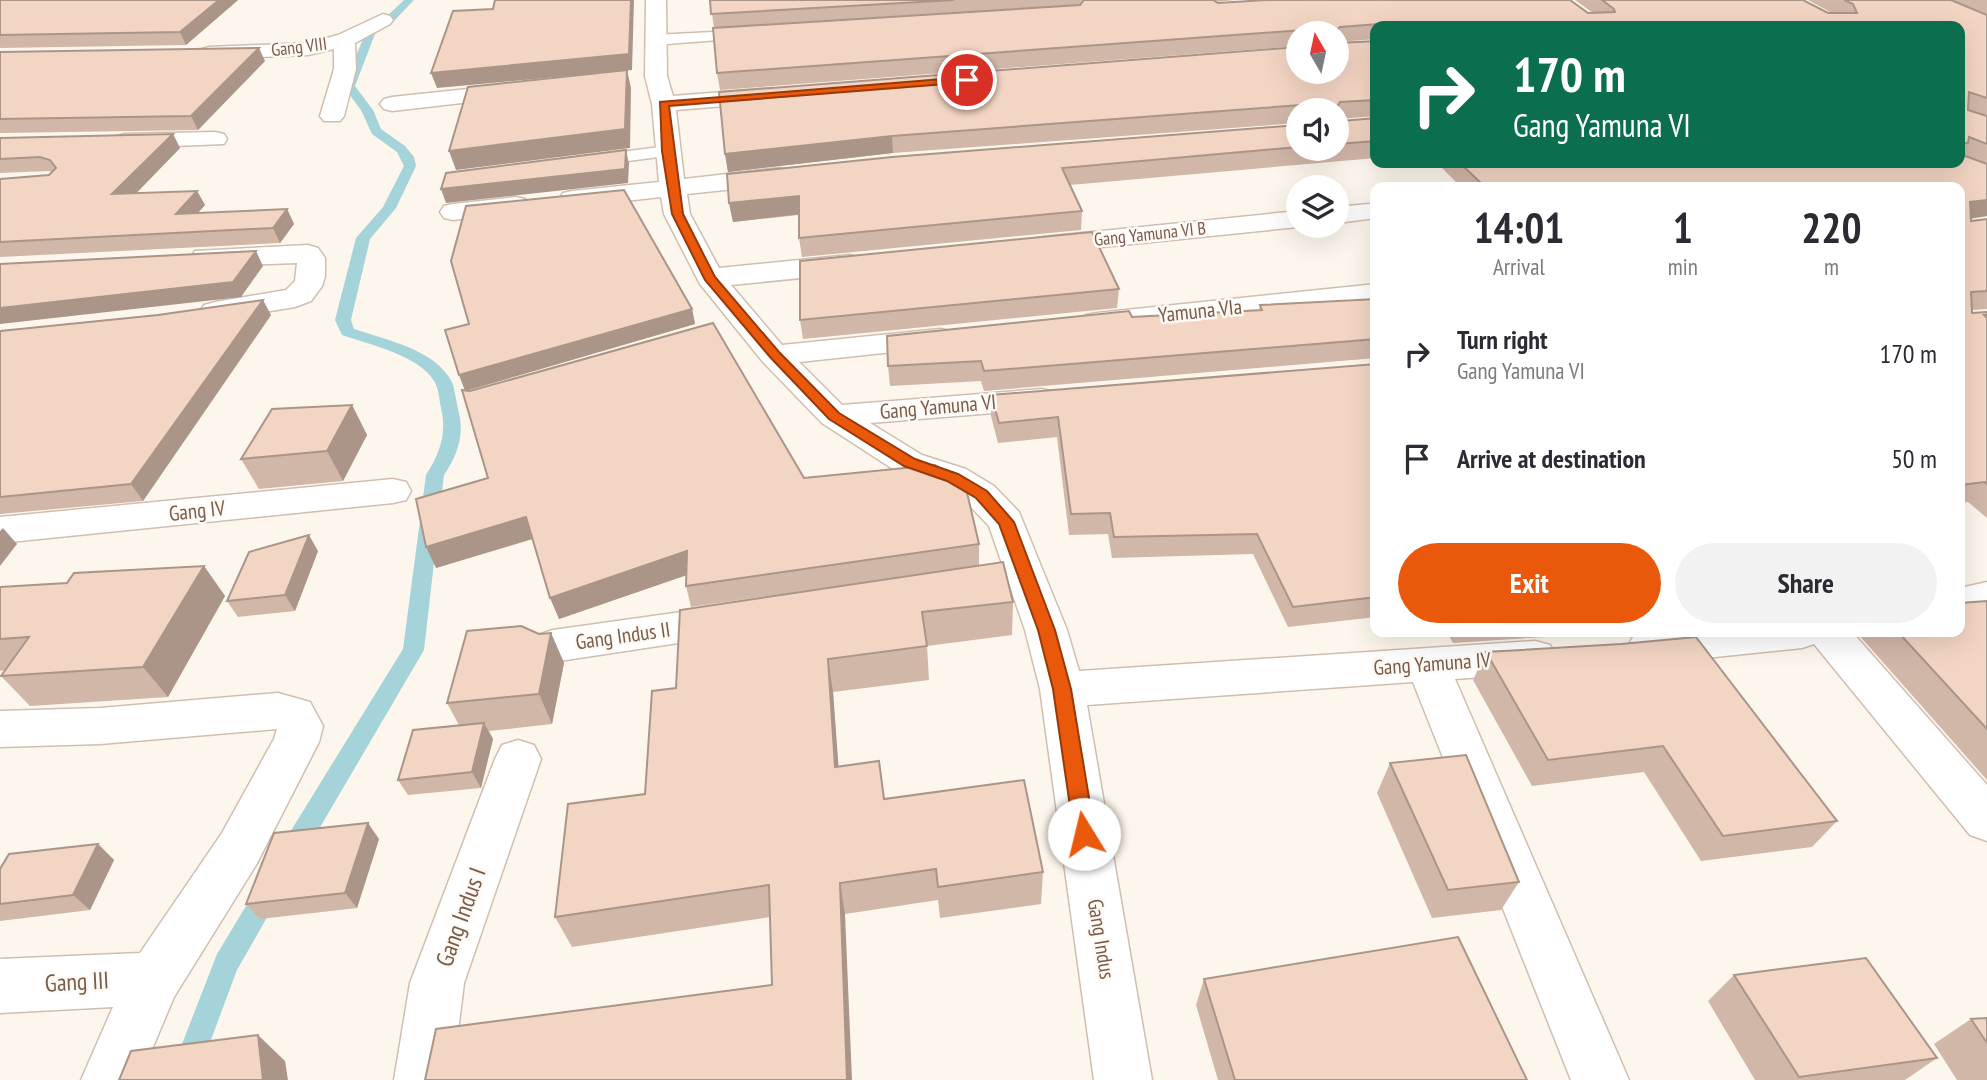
<!DOCTYPE html>
<style>
:root{--surface:#fff;--page:#f2f2f3;--text:#2b2b33;--muted:#7c7c81;--accent:#ea580c}
body{margin:0;font-family:"PT Sans Narrow",sans-serif;background:var(--page);color:var(--text);height:100vh;display:flex;flex-direction:column;font-size:26px;white-space:nowrap}
*{box-sizing:border-box;margin:0}
p{font-size:23px;color:var(--muted)}
.icon{flex:none;width:38px;height:38px;fill:none;stroke:currentColor;stroke-width:2;stroke-linecap:round;stroke-linejoin:round}
.map{position:relative;flex:1;overflow:hidden}
.side{position:absolute;left:1370px;top:182px;width:595px;height:455px;display:flex;flex-direction:column;background:var(--surface);border-radius:14px;box-shadow:0 7px 28px #0002}
.side>*{flex:none}
.guide{position:absolute;left:1370px;top:21px;width:595px;height:147px;border-radius:14px;box-shadow:0 7px 28px #0002;background:#0b6e4f;color:#fff;overflow:hidden}
.needle{width:46px;rotate:351deg}
.tools{position:absolute;left:1286px;top:21px;display:grid;gap:14px}
.tools a{display:grid;place-items:center;width:63px;height:63px;border-radius:50%;background:var(--surface);box-shadow:0 7px 28px #0002;font-size:35px}
.pin{position:absolute;display:grid;place-items:center;width:60px;height:60px;color:#fff;margin:-30px;border:4px solid #fff;border-radius:50%;box-shadow:0 2px 7px #0007}
.me{position:absolute;width:77px;margin:-38px;rotate:351deg;stroke-linejoin:round;filter:drop-shadow(0 0 5px #0008)}
.turn{display:flex;align-items:center;gap:24px;height:147px;padding:0 28px;font-size:32px}
.turn .icon{width:91px;height:91px;stroke-width:2.5}
.turn b{display:block;font-size:49px;line-height:60px}
.eta{display:flex;justify-content:space-evenly;align-items:center;height:119px;text-align:center}
.eta b{font-size:42px;font-weight:700;line-height:49px}
.primary-button{display:flex;gap:14px;margin-top:auto;padding:14px 28px}
.primary-button a{flex:1;height:80px;border-radius:42px;background:var(--accent);color:#fff;font-size:28px;font-weight:700;line-height:80px;text-align:center}
.primary-button a+a{background:var(--page);color:var(--text)}
ul{padding:0;list-style:none}
li{display:flex;align-items:center;gap:21px;height:105px;padding:0 28px}
li div{flex:1}
li b{display:block;font-size:26px}
li em{font-style:normal}
.map>svg:first-child{display:block}
.lines{fill:none;stroke-linecap:round;stroke-linejoin:round}
.stream{fill:#a5d3da;fill-rule:evenodd}
.lane-casing{stroke:#d1beb0;stroke-width:3}
.street-casing{stroke:#d1beb0;stroke-width:3}
.lane{fill:#fff;fill-rule:evenodd}
.street{fill:#fff;fill-rule:evenodd}
.wall{fill:#d1b7a8}
.shaded-wall{fill:#aa9588}
.building{fill:#f3d5c3;stroke:#aa9588;stroke-width:2}
.route{fill:#ea580c;stroke:#983908;stroke-width:2}
.labels{text-anchor:middle;stroke-width:5;stroke-linejoin:round;paint-order:stroke}
.far-street-label{font-size:18px;fill:#7a5c4d;stroke:#fffaf3}
.street-label{font-size:21px;fill:#7a5c4d;stroke:#fffaf3}
.near-street-label{font-size:24px;fill:#7a5c4d;stroke:#fffaf3}
</style>
<div class="map">
<svg width="1987" height="1080" viewBox="0 0 1987 1080">
<rect width="100%" height="100%" fill="#fdf6ec"/>
<g class="lines">
<g class="stream">
<path d="M404 0H414L392 23 375 34 355 86 373 110 381 129 405 146 414 157 416 166 396 208 370 239 351 320 354 329C386 340 435 349 452 382 455 390 456 400 458 409 465 434 458 454 444 475L424 650 302 858 293 861 284 858 281 850 284 842 403 649 426 475C440 453 447 434 441 408 439 399 439 389 434 381 420 356 368 344 342 335L335 320 356 238 383 207 404 166 397 152 372 134 361 110 343 86 367 30 384 19Z"/>
<polygon points="269,879 278,883 282,891 237,970 196,1080 168,1080 217,954 260,883"/>
</g>
<defs>
<g id="lane">
<polygon points="752,30 759,34 757,37 654,45 646,40 654,35"/>
<polygon points="667,146 673,147 676,151 673,155 591,166 582,161 591,156"/>
</g>
<g id="street">
<polygon points="646,0 666,0 667,76 673,96 773,88 781,90 784,95 781,100 773,102 676,110 684,179 780,168 789,171 793,176 789,181 780,184 687,194 690,214 719,268 850,255 860,258 864,264 860,270 850,273 731,285 782,345 940,329 951,331 956,338 951,345 940,347 799,362 842,405 1042,389 1054,392 1059,399 1054,406 1042,409 870,423 922,455 966,469 994,486 1019,512 1067,630 1079,671 1535,641 1550,645 1556,657 1550,669 1535,673 1455,679 1629,1080 1571,1080 1413,682 1087,705 1152,1080 1094,1080 1040,689 1025,630 989,526 968,504 940,485 896,471 822,423 763,362 700,284 664,214 661,197 572,207 563,205 559,199 563,193 572,191 659,182 652,104 645,76"/>
<polygon points="383,14 390,16 393,20 390,24 355,43 356,69 344,116 340,121 324,121 320,116 334,69 334,49 308,55 209,59 202,57 198,53 202,49 209,47 308,43 338,35"/>
<polygon points="515,84 523,86 526,91 523,96 392,111 384,109 380,104 384,99 392,97"/>
<polygon points="215,132 224,134 227,139 224,144 125,148 116,146 113,141 116,136 125,134"/>
<polygon points="516,197 525,199 529,205 525,211 453,220 444,218 440,212 444,206 453,204"/>
<polygon points="1369,204 1376,206 1376,218 1337,223 1337,207"/>
<polygon points="1298,211 1298,226 1304,226 1298,227 1043,253 1033,251 1029,245 1033,239 1043,237"/>
<polygon points="308,245 318,248 325,258 325,276 322,286 311,301 295,307 215,320 204,317 200,311 204,305 215,302 286,290 295,281 297,263 205,266 195,263 191,257 195,251"/>
<polygon points="1376,284 1376,302 1097,331 1086,329 1082,322 1086,315 1097,313"/>
<polygon points="393,479 406,482 411,491 406,500 393,503 0,543 0,517"/>
<polygon points="1987,582 1987,612 1960,618 1960,588"/>
<polygon points="731,605 746,609 752,620 746,631 731,635 553,662 538,657 532,646 538,635 553,630"/>
<polygon points="1649,632 1852,632 1987,785 1987,841 1970,835 1814,644 1802,648 1648,664 1633,659 1627,648 1633,637"/>
<polygon points="278,693 310,702 323,726 319,742 256,865 174,997 139,1080 81,1080 113,1007 0,1013 0,959 140,953 222,833 274,739 277,729 100,744 0,747 0,711 100,708"/>
<polygon points="518,740 534,745 541,759 464,983 452,1080 394,1080 410,983 495,759 502,745"/>
</g>
</defs>
<use href="#lane" class="lane-casing"/>
<use href="#street" class="street-casing"/>
<use href="#lane" class="lane"/>
<use href="#street" class="street"/>
</g>
<g class="wall">
<polygon points="0,0 238,0 186,45 0,48"/>
<polygon points="710,0 1236,0 1215,2 1218,3 1588,13 1593,13 1575,0 1803,0 1828,13 1832,13 1808,0 1987,0 1987,216 1970,219 1971,221 1987,219 1987,309 1972,310 1972,313 1987,312 1987,518 1968,502 1960,503 1960,187 1461,187 1437,163 1960,163 1960,26 1376,26 1376,39 1338,42 1376,41 1376,116 1339,119 1341,121 1376,118 1376,158 1070,185 1082,211 1081,230 802,257 799,238 799,215 733,222 729,203 1298,125 1298,149 1337,149 1337,110 1298,110 1298,123 893,153 728,172 725,154 1298,72 1337,33 1298,33 1298,46 720,90 717,73 714,28"/>
<polygon points="0,52 265,61 198,130 0,133"/>
<polygon points="173,134 180,148 136,193 197,191 205,205 198,213 287,209 294,224 280,243 0,257 0,179 49,175 52,172 49,171 0,173 0,138"/>
<polygon points="1119,289 1117,308 803,339 800,320"/>
<polygon points="1376,299 1376,358 984,391 981,381 890,386 888,366 1132,317 1259,310 1260,305"/>
<polygon points="692,309 695,324 466,391 804,478 979,544 979,566 691,607 686,586 686,575 559,619 533,539 436,568 488,478 465,390"/>
<polygon points="271,315 143,501 0,514 0,331"/>
<polygon points="1376,364 1376,617 1288,627 1253,554 1112,558 1108,534 1069,535 1057,437 998,443 991,416 991,395"/>
<polygon points="352,405 367,435 343,481 259,489 241,459"/>
<polygon points="318,551 295,611 238,617 227,601"/>
<polygon points="204,566 225,596 168,697 30,706 1,676 5,670 0,671 0,587 67,583"/>
<polygon points="1987,601 1987,780 1858,634 1860,632 1960,632"/>
<polygon points="1013,602 1012,635 927,646 929,680 833,692 838,766 884,799 1043,872 1041,904 940,918 938,900 845,914 772,985 770,917 572,947 555,917 645,794 676,688 680,610"/>
<polygon points="1447,632 1547,632 1544,637 1453,643"/>
<polygon points="551,633 564,663 552,724 489,731 493,739 481,788 408,795 398,780 459,725 447,703 539,634"/>
<polygon points="1486,652 1837,821 1812,847 1701,861 1644,772 1532,786 1473,680"/>
<polygon points="1390,763 1519,882 1501,910 1432,918 1377,793"/>
<polygon points="379,839 357,908 260,919 246,904"/>
<polygon points="98,844 114,860 90,910 0,921 0,869"/>
<polygon points="1734,975 1937,1058 1905,1080 1755,1080 1708,1001"/>
<polygon points="1204,979 1527,1080 1218,1080 1196,1005"/>
<polygon points="1987,1018 1987,1080 1957,1080 1934,1044 1971,1019"/>
</g>
<g class="shaded-wall">
<polygon points="219,0 238,0 186,45 180,32"/>
<polygon points="631,0 634,0 632,70 437,88 431,73"/>
<polygon points="259,48 265,61 198,130 191,116"/>
<polygon points="627,70 631,88 630,148 456,170 449,151"/>
<polygon points="173,134 180,148 121,209 112,194"/>
<polygon points="892,136 893,153 728,172 725,154"/>
<polygon points="626,150 629,164 628,183 446,203 441,189"/>
<polygon points="197,191 205,205 184,228 176,214"/>
<polygon points="799,196 801,214 733,222 729,203"/>
<polygon points="1987,200 1987,216 1960,220 1970,202"/>
<polygon points="287,209 294,224 280,243 273,228"/>
<polygon points="256,251 263,266 241,297 0,324 0,308"/>
<polygon points="263,300 271,315 143,501 131,484"/>
<polygon points="692,309 695,324 465,391 459,375"/>
<polygon points="352,405 367,435 343,481 327,451"/>
<polygon points="526,517 535,538 436,568 426,547"/>
<polygon points="3,528 17,544 0,566 0,531"/>
<polygon points="309,535 318,551 295,611 285,595"/>
<polygon points="687,551 693,573 559,619 550,598"/>
<polygon points="204,566 225,596 168,697 143,667"/>
<polygon points="551,633 564,663 552,724 539,694"/>
<polygon points="828,659 833,692 841,799 835,767"/>
<polygon points="484,723 493,739 481,788 472,772"/>
<polygon points="368,823 379,839 357,908 345,893"/>
<polygon points="98,844 114,860 90,910 73,895"/>
<polygon points="840,883 845,914 852,1080 847,1080"/>
<polygon points="258,1035 285,1061 288,1080 263,1080"/>
</g>
<g class="building">
<polygon points="0,0 219,0 180,32 0,35"/>
<polygon points="495,0 631,0 629,54 431,73 453,11 493,9"/>
<polygon points="710,0 954,0 711,14"/>
<polygon points="1084,0 1213,0 1218,3 1266,0 1570,0 1588,13 1615,12 1614,9 1602,0 1803,0 1828,13 1857,13 1853,4 1844,0 1951,0 1987,15 1987,98 1969,92 1968,110 1987,116 1987,144 1969,137 1968,143 1960,143 1960,26 1382,26 1379,24 1340,27 1338,29 1339,43 1376,41 1376,100 1340,102 1338,105 1338,119 1341,121 1376,118 1376,141 1337,144 1337,110 1304,110 1304,108 1301,105 892,136 725,154 719,92 1298,47 1298,72 1337,72 1337,33 1303,33 1303,30 717,73 713,28 1080,5"/>
<polygon points="259,48 191,116 0,119 0,52"/>
<polygon points="627,70 625,129 449,151 468,87"/>
<polygon points="1298,125 1298,147 1062,168 1082,211 799,238 799,196 729,203 727,174 892,157"/>
<polygon points="173,134 112,194 197,191 176,214 287,209 273,228 0,242 0,179 49,175 56,168 50,160 40,157 0,159 0,138"/>
<polygon points="626,150 625,169 441,189 446,173"/>
<polygon points="1960,154 1987,164 1987,200 1970,202 1971,221 1987,219 1987,291 1971,292 1972,313 1987,312 1987,315 1984,315 1987,318 1987,484 1985,482 1960,485 1960,187 1485,187 1460,163 1960,163"/>
<polygon points="624,190 692,309 459,375 445,330 469,324 451,261 466,206"/>
<polygon points="1092,232 1119,289 800,320 800,261"/>
<polygon points="256,251 233,282 0,308 0,264"/>
<polygon points="1376,299 1376,339 984,371 981,361 888,366 887,336 1129,311 1132,317 1262,310 1260,305"/>
<polygon points="263,300 131,484 0,497 0,331 158,315"/>
<polygon points="713,323 804,478 935,465 965,484 979,544 686,586 687,551 550,598 526,517 426,547 416,499 488,478 462,390 470,391"/>
<polygon points="1376,364 1376,597 1293,607 1257,534 1114,537 1110,513 1071,514 1058,417 999,423 991,395"/>
<polygon points="352,405 327,451 241,459 272,409"/>
<polygon points="309,535 285,595 227,601 249,552"/>
<polygon points="1003,562 1013,602 922,612 927,646 828,659 835,767 879,761 884,799 1024,780 1043,872 938,887 936,869 840,883 847,1080 425,1080 436,1029 772,985 769,885 555,917 568,804 645,794 652,691 676,688 680,610"/>
<polygon points="204,566 143,667 1,676 29,637 0,639 0,587 67,583 74,573"/>
<polygon points="1987,601 1987,729 1898,632 1960,632 1960,603"/>
<polygon points="521,626 539,634 551,633 539,694 447,703 467,631"/>
<polygon points="1696,637 1837,821 1723,836 1663,746 1548,760 1486,652 1621,644"/>
<polygon points="484,723 472,772 398,780 413,730"/>
<polygon points="1466,755 1519,882 1448,890 1390,763"/>
<polygon points="368,823 345,893 246,904 274,833"/>
<polygon points="98,844 73,895 0,904 0,869 9,854"/>
<polygon points="1458,937 1527,1080 1235,1080 1204,979"/>
<polygon points="1866,958 1937,1058 1799,1077 1734,975"/>
<polygon points="1987,1018 1987,1043 1971,1019"/>
<polygon points="258,1035 263,1080 119,1080 131,1051"/>
</g>
<polygon class="route" points="967,77 972,80 971,82 669,106 683,214 715,277 779,352 839,413 915,459 958,474 987,491 1014,522 1055,630 1071,689 1095,834 1092,840 1084,843 1077,840 1074,834 1053,689 1038,630 999,524 976,498 947,481 904,466 829,419 770,357 705,280 672,214 662,151 660,102"/>
<g class="labels">
<g class="far-street-label">
<text transform="translate(299 47) rotate(-7)" y="6">Gang VIII</text>
<text transform="translate(1150 234) rotate(-6)" y="6">Gang Yamuna VI B</text>
</g>
<g class="street-label">
<text transform="translate(1200 311) rotate(-6)" y="7">Yamuna VIa</text>
<text transform="translate(938 407) rotate(-5)" y="7">Gang Yamuna VI</text>
<text transform="translate(197 511) rotate(-6)" y="7">Gang IV</text>
<text transform="translate(623 636) rotate(-8)" y="7">Gang Indus II</text>
<text transform="translate(1432 664) rotate(-4)" y="7">Gang Yamuna IV</text>
<text transform="translate(1101 939) rotate(81)" y="7">Gang Indus</text>
</g>
<g class="near-street-label">
<text transform="translate(461 917) rotate(-70)" y="8">Gang Indus I</text>
<text transform="translate(77 982) rotate(-3)" y="8">Gang III</text>
</g>
</g>
</svg>
<div class="tools">
<a><svg class="needle" viewBox="-14 -14 28 28"><path d="M0-13l5 13h-10z" fill="#e53935"/><path d="M0 13l5-13h-10z" fill="#7c7c81"/></svg></a>
<a><svg class="icon" aria-label="sound" viewBox="0 0 24 24"><path d="M4 9h4l5-4v14l-5-4H4zM17 9q2 3 0 6"/></svg></a>
<a><svg class="icon" aria-label="layers" viewBox="0 0 24 24"><path d="M12 4l9 5-9 5-9-5zM3 14l9 5 9-5"/></svg></a>
</div>
<div class="pin" style="left:967px;top:80px;background:#d93025"><svg class="icon" aria-label="arrive" viewBox="0 0 24 24"><path d="M6 21V4h12l-3 4 3 4H6"/></svg></div>
<svg class="me" style="left:1084px;top:834px" viewBox="-20 -20 40 40"><circle r="19" fill="#fff"/><path d="M0-13L10 11 0 6-10 11z" fill="#ea580c"/></svg>
<div class="guide">
<div class="turn"><svg class="icon" aria-label="right" viewBox="0 0 24 24"><path d="M7 20v-9h11M14 6l5 5-5 5"/></svg><div><b>170 m</b>Gang Yamuna VI</div></div>
</div>
<section class="side">
<div class="eta">
<div><b>14:01</b><p>Arrival</p></div>
<div><b>1</b><p>min</p></div>
<div><b>220</b><p>m</p></div>
</div>
<ul>
<li><svg class="icon" aria-label="right" viewBox="0 0 24 24"><path d="M7 20v-9h11M14 6l5 5-5 5"/></svg><div><b>Turn right</b><p>Gang Yamuna VI</p></div><em>170 m</em></li>
<li><svg class="icon" aria-label="arrive" viewBox="0 0 24 24"><path d="M6 21V4h12l-3 4 3 4H6"/></svg><div><b>Arrive at destination</b></div><em>50 m</em></li>
</ul>
<div class="primary-button"><a>Exit</a><a>Share</a></div>
</section>
</div>
